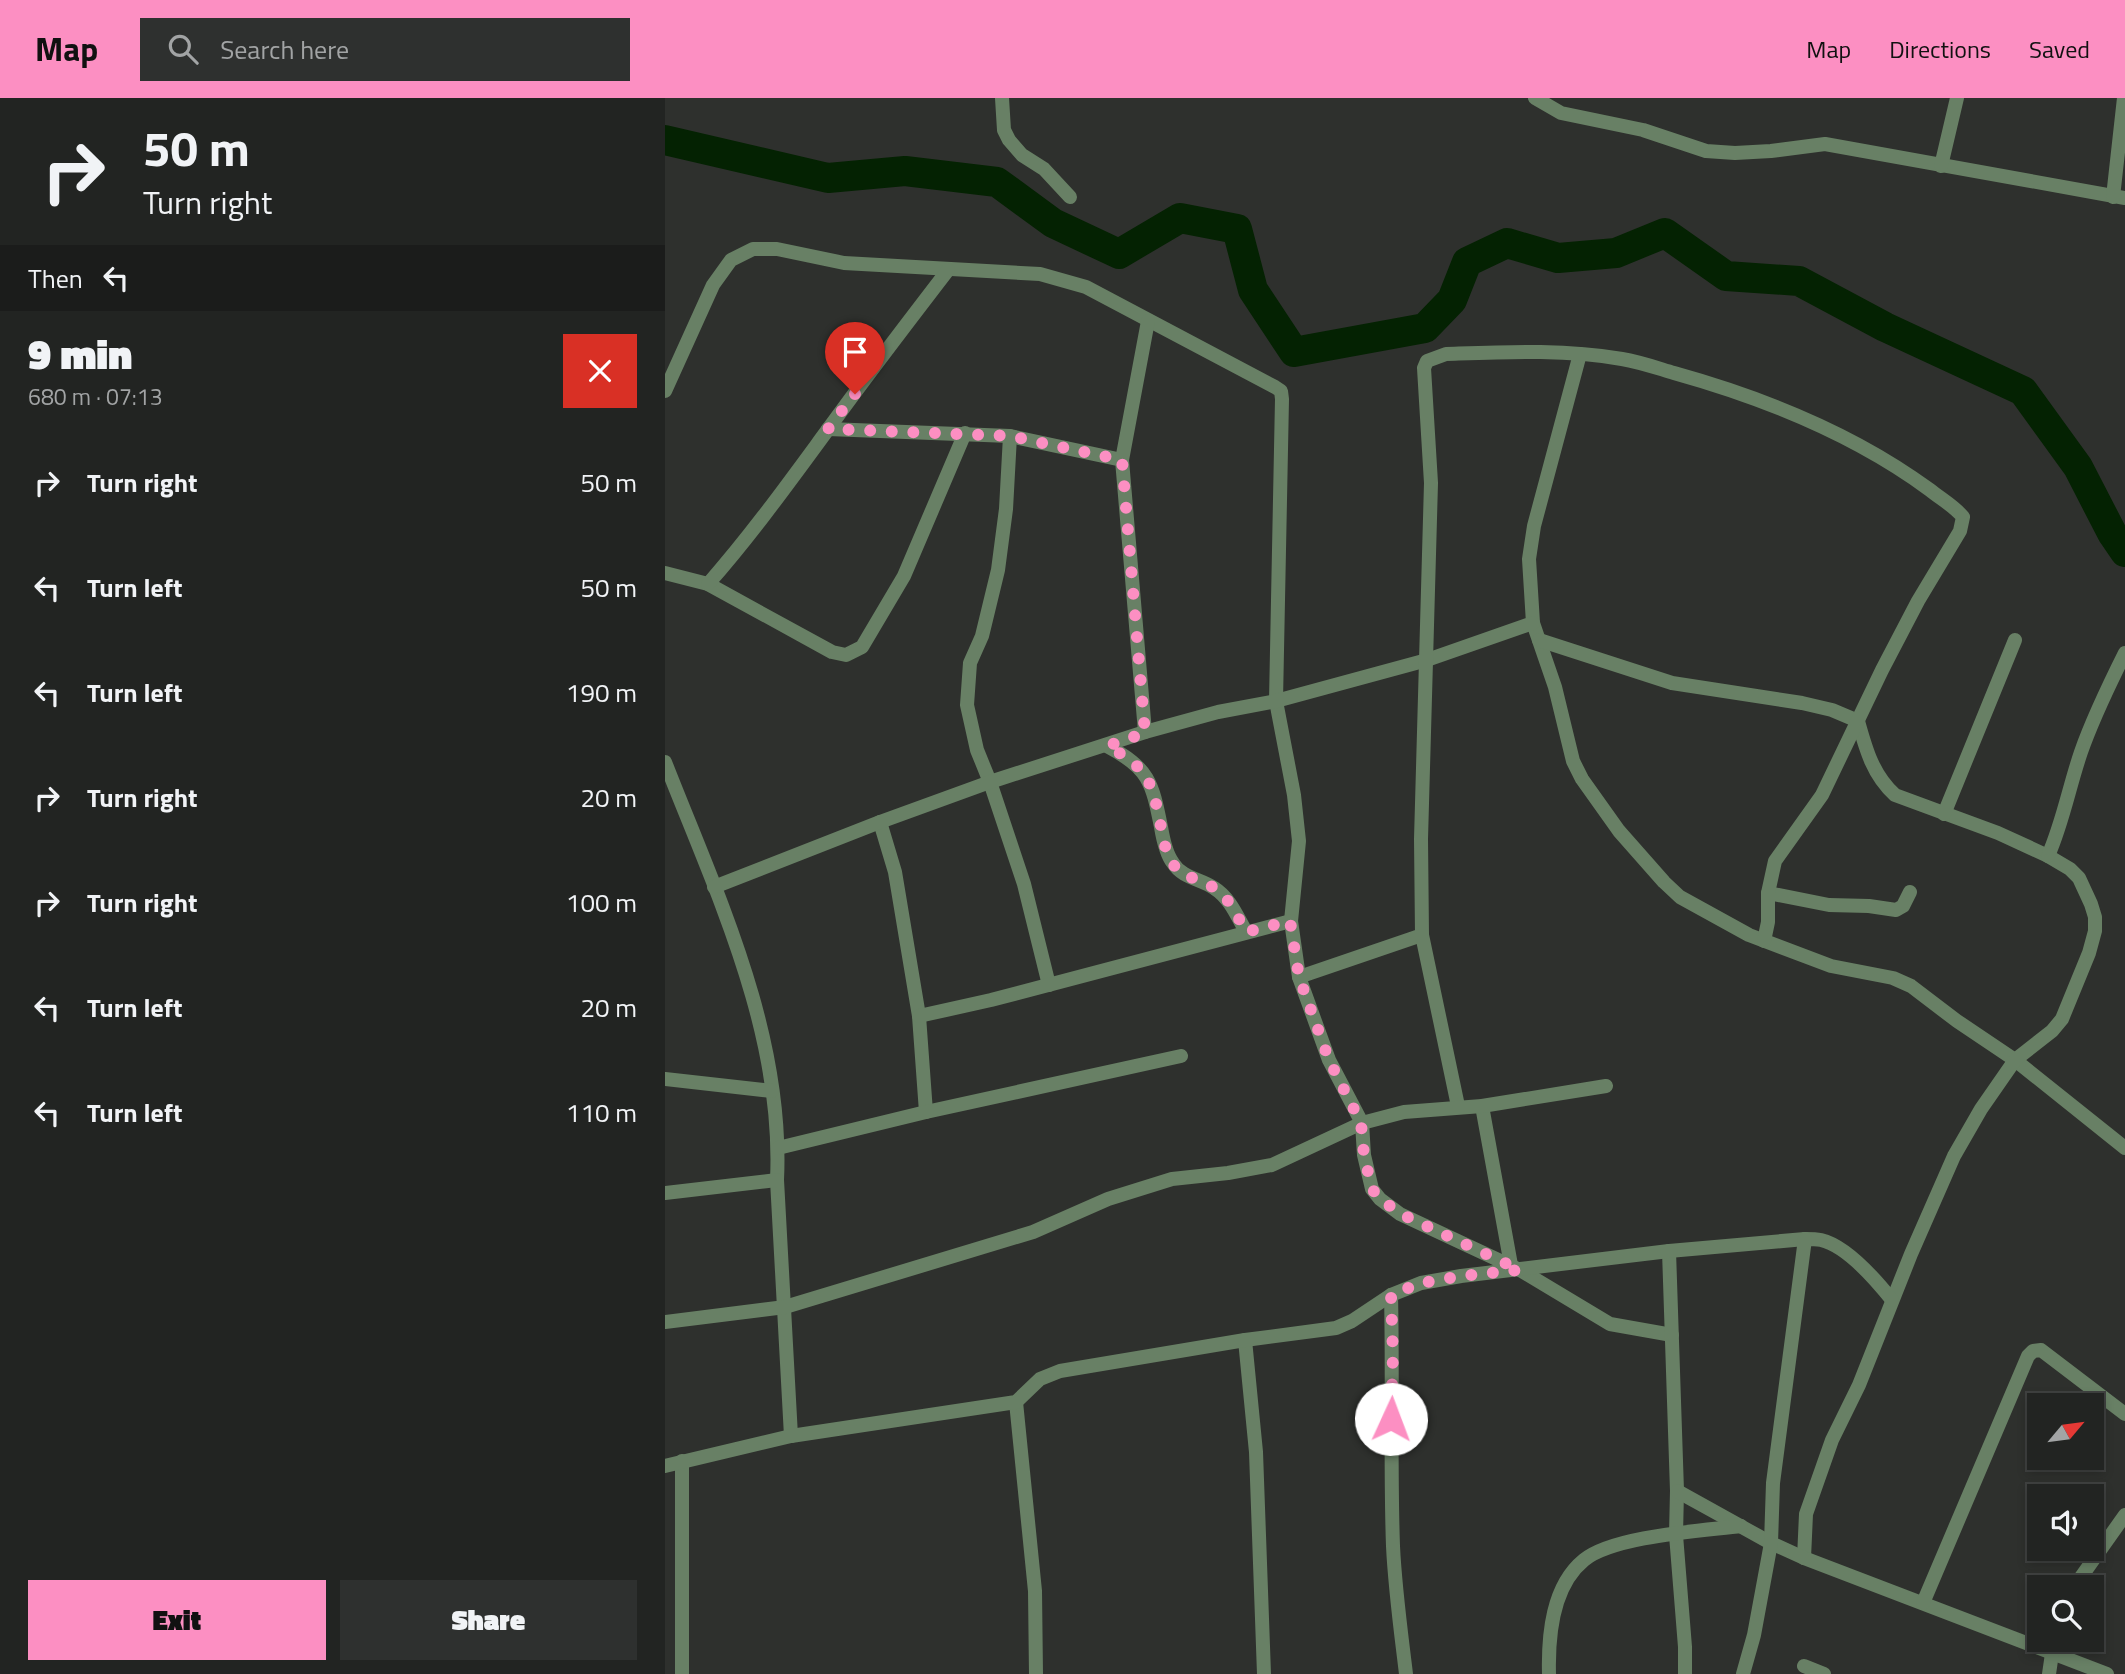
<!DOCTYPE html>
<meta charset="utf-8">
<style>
:root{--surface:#222422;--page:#2e302f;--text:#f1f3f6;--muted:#a2a4a5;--line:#3f4140;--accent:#fc8fc2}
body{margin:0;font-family:"Titillium Web",sans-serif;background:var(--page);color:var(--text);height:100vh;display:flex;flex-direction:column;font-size:26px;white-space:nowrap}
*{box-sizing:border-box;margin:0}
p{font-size:23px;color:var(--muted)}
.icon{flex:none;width:38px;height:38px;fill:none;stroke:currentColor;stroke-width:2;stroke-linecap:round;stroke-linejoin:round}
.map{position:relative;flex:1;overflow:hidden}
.details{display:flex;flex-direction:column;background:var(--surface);width:665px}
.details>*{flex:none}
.hud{background:#222422;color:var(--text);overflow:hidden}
.needle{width:46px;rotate:61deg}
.buttons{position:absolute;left:1362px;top:1295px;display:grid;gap:14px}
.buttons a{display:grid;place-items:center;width:77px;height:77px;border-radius:0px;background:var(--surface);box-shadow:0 4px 10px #0003,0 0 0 2px var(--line);font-size:35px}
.pin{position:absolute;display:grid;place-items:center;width:60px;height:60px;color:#fff;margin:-72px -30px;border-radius:50% 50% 50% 0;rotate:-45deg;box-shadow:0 0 7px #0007}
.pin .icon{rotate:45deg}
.me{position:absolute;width:77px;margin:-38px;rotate:2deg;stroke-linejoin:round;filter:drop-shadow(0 0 5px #0008)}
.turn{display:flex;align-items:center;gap:24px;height:147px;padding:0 28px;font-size:32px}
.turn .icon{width:91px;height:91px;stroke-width:2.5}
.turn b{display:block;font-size:49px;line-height:60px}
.then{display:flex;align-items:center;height:66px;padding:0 28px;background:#0003;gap:14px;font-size:26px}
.round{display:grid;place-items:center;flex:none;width:74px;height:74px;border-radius:0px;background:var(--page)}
.summary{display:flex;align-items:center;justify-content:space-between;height:119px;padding:0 28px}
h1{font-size:42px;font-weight:800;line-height:52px}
.button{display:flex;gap:14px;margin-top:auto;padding:14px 28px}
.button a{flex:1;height:80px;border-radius:0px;background:var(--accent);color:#111;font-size:28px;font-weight:800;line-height:80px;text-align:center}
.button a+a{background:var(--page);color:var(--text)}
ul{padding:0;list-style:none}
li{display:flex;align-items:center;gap:21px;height:105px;padding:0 28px}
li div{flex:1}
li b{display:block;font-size:26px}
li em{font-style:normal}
header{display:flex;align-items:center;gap:42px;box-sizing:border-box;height:98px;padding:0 35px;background:var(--accent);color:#111}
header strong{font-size:33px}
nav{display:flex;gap:38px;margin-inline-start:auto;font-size:24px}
.search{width:490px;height:63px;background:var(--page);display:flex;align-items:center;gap:18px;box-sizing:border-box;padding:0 24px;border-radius:0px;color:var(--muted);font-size:26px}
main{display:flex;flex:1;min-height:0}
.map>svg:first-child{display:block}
</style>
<header>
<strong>Map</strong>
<div class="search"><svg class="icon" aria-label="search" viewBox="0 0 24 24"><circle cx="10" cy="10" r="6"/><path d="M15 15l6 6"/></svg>Search here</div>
<nav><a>Map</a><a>Directions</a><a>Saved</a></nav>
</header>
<main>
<section class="details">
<div class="hud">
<div class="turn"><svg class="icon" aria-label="right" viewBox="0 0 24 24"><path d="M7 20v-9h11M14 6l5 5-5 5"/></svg><div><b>50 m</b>Turn right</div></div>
<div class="then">Then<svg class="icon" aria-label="left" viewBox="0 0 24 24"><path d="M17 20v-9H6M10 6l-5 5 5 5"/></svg></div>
</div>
<div class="summary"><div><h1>9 min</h1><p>680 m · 07:13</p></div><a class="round" style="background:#d93025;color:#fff"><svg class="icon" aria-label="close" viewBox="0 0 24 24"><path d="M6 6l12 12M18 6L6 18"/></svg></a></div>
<ul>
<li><svg class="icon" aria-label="right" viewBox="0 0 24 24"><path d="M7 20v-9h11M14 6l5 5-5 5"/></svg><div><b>Turn right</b></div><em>50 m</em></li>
<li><svg class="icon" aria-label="left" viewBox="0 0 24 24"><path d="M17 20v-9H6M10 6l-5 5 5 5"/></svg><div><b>Turn left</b></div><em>50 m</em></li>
<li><svg class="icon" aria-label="left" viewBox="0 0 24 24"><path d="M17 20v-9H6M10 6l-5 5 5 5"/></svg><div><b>Turn left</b></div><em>190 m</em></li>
<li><svg class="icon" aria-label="right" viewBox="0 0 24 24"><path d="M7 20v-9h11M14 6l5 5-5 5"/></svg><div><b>Turn right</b></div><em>20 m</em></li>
<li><svg class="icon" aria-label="right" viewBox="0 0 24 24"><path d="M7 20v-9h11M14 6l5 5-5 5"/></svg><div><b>Turn right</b></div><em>100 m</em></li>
<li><svg class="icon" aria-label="left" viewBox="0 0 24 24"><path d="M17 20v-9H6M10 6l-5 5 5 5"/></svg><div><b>Turn left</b></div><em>20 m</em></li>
<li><svg class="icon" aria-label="left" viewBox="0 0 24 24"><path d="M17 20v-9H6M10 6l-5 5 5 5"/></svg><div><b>Turn left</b></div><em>110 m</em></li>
</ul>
<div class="button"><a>Exit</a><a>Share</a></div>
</section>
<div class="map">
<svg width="1460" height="1576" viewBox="0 0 1460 1576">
<rect width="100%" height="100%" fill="#2e302d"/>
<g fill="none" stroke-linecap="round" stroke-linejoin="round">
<!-- river -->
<path stroke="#042202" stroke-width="30" d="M0 42 163 80 240 73 332 84 388 125 454 156 515 120 572 131 588 192 629 254 760 230 787 202 802 164 842 145 893 160 951 155 1000 135 1061 178 1134 183 1220 229 1358 293 1413 369 1447 435 1460 454"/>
<!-- street -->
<g stroke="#688065" stroke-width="14">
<path d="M337 0 339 32 344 42 357 57 379 71 405 99"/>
<path d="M870 0 896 15 978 32 1041 53 1070 55 1106 53 1160 46 1460 100"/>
<path d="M1276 68 1292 0"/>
<path d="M1448 99 1459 0"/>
<path d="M915 256 869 428 864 461 868 525 890 589 908 663 917 681 954 733 999 784 1015 799 1084 837 1166 868 1228 880 1246 888 1292 923 1350 962 1460 1050"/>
<path d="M0 293 48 187 66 162 88 151H112L179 165 375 176 421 189 610 289 616 293 617 301 611 603 629 697 634 743 626 823 634 879 664 962 697 1025 699 1057 707 1091 715 1101 735 1116 855 1172 945 1226 1007 1237"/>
<path d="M163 331 345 338 457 362"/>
<path d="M345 338 341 411 333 472 317 538 305 565 302 607 312 652 325 684 359 786 384 887"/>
<path d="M0 475 43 486 167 554 181 557 197 549 239 478 300 335"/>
<path d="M43 486C87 436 125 383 164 330 203 276 243 224 283 172"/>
<path d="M874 542 1007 585 1137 605 1167 612 1193 623C1201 652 1208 677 1230 697L1333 735 1383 758 1405 771 1414 780 1426 806 1430 819V833L1424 855 1397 921 1387 933 1350 962 1316 1011 1289 1058 1246 1156 1194 1287 1167 1342 1141 1416 1139 1460"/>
<path d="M480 634 457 362 483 223"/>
<path d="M442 648C484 670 487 684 496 729 498 741 501 756 508 765 517 780 536 781 549 790 565 800 572 818 581 834"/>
<path d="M0 664C52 797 119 935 112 1082L126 1338"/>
<path d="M1279 716 1350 542"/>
<path d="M215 724 230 774 254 918 261 1014"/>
<path d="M1383 758C1398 724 1404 689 1416 654 1428 620 1444 587 1460 555"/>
<path d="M49 789 215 724 325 684 480 634 553 614 611 603 762 562 868 525"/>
<path d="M1103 795 1164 807 1204 808 1231 812 1238 808 1245 794"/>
<path d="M634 879 757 837"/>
<path d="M254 918 326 902 626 823"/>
<path d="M0 981 107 993"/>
<path d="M793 1008 757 837 756 741 766 385 759 270 762 263 781 256C840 254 899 251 957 261 975 264 992 270 1009 275 1099 300 1189 336 1265 392 1276 401 1289 408 1298 419L1295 433 1253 503 1217 572 1157 697 1110 763 1103 795V824L1099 843"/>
<path d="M817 1008 846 1167"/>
<path d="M113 1050 261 1014 516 958"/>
<path d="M0 1095 112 1082"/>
<path d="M1004 1153 1012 1393 1011 1437 1020 1549V1576"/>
<path d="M726 1197C728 1281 725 1365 728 1448 730 1491 736 1534 741 1576"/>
<path d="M0 1224 120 1209 368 1134 443 1101 507 1081 563 1075 607 1067 697 1025 739 1014 817 1008 941 988"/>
<path d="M580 1242 591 1354 599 1576"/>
<path d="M351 1304 370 1493 371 1576"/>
<path d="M17 1363V1576"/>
<path d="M0 1368 126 1338 351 1304 375 1281 395 1273 580 1242 671 1230 687 1223 726 1197 756 1185 796 1178 1004 1153 1140 1141C1145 1141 1151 1141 1156 1142 1182 1148 1211 1182 1227 1202"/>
<path d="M1012 1393 1106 1445 1139 1460 1442 1576"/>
<path d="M1409 1489 1460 1417"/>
<path d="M1258 1505 1363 1258 1368 1253 1376 1252 1460 1316"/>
<path d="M1139 1568 1159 1576"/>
<path d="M884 1576C883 1537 887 1488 919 1462 949 1438 1036 1433 1076 1428"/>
<path d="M1078 1576 1089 1537 1106 1445 1108 1385 1140 1141"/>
<path d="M1384 1576 1389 1542"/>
</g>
</g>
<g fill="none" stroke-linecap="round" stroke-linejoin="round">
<!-- route -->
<path stroke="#fc8fc2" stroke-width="12" stroke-dasharray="0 21.6" d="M190 296 163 331 345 338 457 362 480 635 442 648C484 670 487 684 496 729 498 741 501 756 508 766 517 780 536 781 549 790 565 800 572 818 581 834L625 823 634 879 664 962 696 1025 699 1057 707 1091 715 1101 736 1116 855 1172 796 1178 756 1185 726 1197 728 1257 726 1321"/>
</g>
</svg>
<div class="buttons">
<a><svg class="needle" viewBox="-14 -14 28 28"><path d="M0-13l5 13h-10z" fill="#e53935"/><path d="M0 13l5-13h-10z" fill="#a2a4a5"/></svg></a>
<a><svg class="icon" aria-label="sound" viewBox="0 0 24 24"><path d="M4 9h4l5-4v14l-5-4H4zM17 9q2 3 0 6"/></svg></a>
<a><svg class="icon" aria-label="search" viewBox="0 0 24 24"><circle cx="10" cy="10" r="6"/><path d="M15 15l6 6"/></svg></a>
</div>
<div class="pin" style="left:190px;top:296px;background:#d93025"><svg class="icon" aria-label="arrive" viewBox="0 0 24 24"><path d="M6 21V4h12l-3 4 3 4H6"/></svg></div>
<svg class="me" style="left:726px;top:1321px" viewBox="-20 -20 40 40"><circle r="19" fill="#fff"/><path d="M0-13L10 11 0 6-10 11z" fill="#fc8fc2"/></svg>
</div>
</main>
